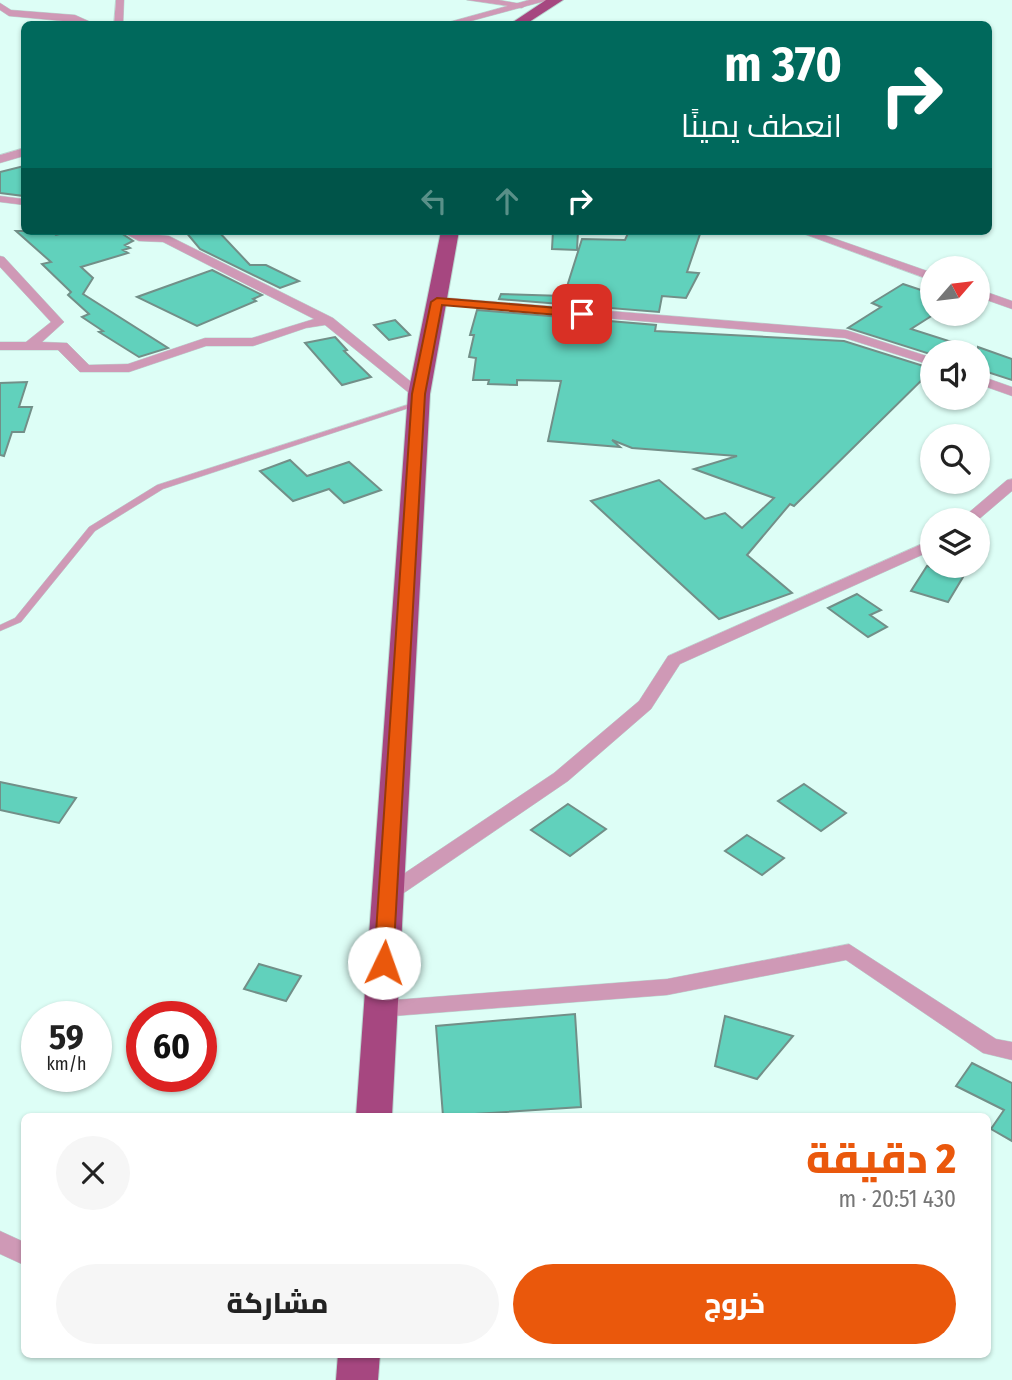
<!DOCTYPE html>
<html lang="ar">
<meta charset="utf-8">
<style>
:root{--surface:#fff;--page:#f6f6f6;--text:#222;--muted:#767676;--accent:#ea580c}
body{margin:0;font-family:"Fira Sans Condensed",Cairo,sans-serif;background:var(--page);color:var(--text);direction:rtl;height:100vh;display:flex;flex-direction:column;font-size:26px;white-space:nowrap}
*{box-sizing:border-box;margin:0}
p{font-size:23px;color:var(--muted)}
.icon{flex:none;width:38px;height:38px;fill:none;stroke:currentColor;stroke-width:2;stroke-linecap:round;stroke-linejoin:round}
.map{position:relative;flex:1;overflow:hidden;direction:ltr}
.details{position:absolute;left:21px;top:1113px;width:970px;height:245px;display:flex;flex-direction:column;background:var(--surface);border-radius:10px;box-shadow:0 2px 5px #0004;direction:rtl}
.details>*{flex:none}
.top-card{position:absolute;left:21px;top:21px;width:971px;height:214px;border-radius:10px;box-shadow:0 2px 5px #0004;direction:rtl;background:#00695c;color:#fff;overflow:hidden}
.needle{width:46px;rotate:62deg}
.tools{position:absolute;left:920px;top:256px;display:grid;gap:14px}
.tools a{display:grid;place-items:center;width:70px;height:70px;border-radius:50%;background:var(--surface);box-shadow:0 2px 5px #0004;font-size:35px}
.speed{position:absolute;left:21px;top:1001px;display:flex;gap:14px;font-size:35px;font-weight:700;text-align:center}
.speed>*{display:grid;place-content:center;width:91px;height:91px;border-radius:50%;background:var(--surface);box-shadow:0 2px 5px #0004;line-height:1}
.speed small{font-size:18px;font-weight:400}
.speed .limit{border:10px solid #d22;background:#fff;color:#111}
.pin{position:absolute;display:grid;place-items:center;width:60px;height:60px;color:#fff;margin:-30px;border-radius:14px;box-shadow:0 4px 10px #0006}
.me{position:absolute;width:77px;margin:-38px;rotate:3deg;stroke-linejoin:round;filter:drop-shadow(0 0 5px #0008)}
.turn{display:flex;align-items:center;gap:24px;height:147px;padding:0 35px;font-size:32px}
.turn .icon{width:91px;height:91px;stroke-width:2.5}
.turn b{display:block;font-size:49px;line-height:60px}
.lanes{display:flex;align-items:center;height:66px;padding:0 35px;background:#0003;justify-content:center;gap:35px;direction:ltr}
.lanes .off{opacity:.35}
.round{display:grid;place-items:center;flex:none;width:74px;height:74px;border-radius:37px;background:var(--page)}
.headline{display:flex;align-items:center;justify-content:space-between;height:119px;padding:0 35px}
h1{font-size:42px;font-weight:800;line-height:52px;color:var(--accent)}
.button{display:flex;gap:14px;margin-top:auto;padding:14px 35px}
.button a{flex:1;height:80px;border-radius:42px;background:var(--accent);color:#fff;font-size:28px;font-weight:800;line-height:80px;text-align:center}
.button a+a{background:var(--page);color:var(--text)}
.map>svg:first-child{display:block}
</style>
<div class="map">
<svg width="1012" height="1380" viewBox="0 0 1012 1380">
<rect width="100%" height="100%" fill="#ddfef6"/>
<!-- building -->
<g fill="#61d1bc" stroke="#728f88" stroke-width="2">
<path d="M24 166V196L0 193V172Z"/>
<path d="M16 231H51L56 235 72 231H118L133 241 125 245 130 248 123 250 128 253 81 267 93 278 83 294 168 348 139 357 99 332 103 331 82 317 89 314 68 295 71 292 42 264 51 262Z"/>
<path d="M185 231H218L250 265H266L299 281 280 288 200 249Z"/>
<path d="M553 231H578L577 250 552 249Z"/>
<path d="M629 231H701L687 272 699 273 686 298 662 296 659 312 499 299 501 294 564 296 582 239 625 240Z"/>
<path d="M212 270 262 295 253 299 256 301 197 326 137 297Z"/>
<path d="M903 284 933 294V315L911 329 958 344 950 352H933V355L848 328 881 307 872 303Z"/>
<path d="M477 310 656 325 655 331 844 341 933 369 794 506 790 504 747 555 792 593 719 619 591 501 659 480 705 519 725 513 742 528 774 498 694 469 737 456 632 448 612 440 620 447 548 441 561 381 517 380V385L488 384 489 380H473L476 358 469 357 474 335H470Z"/>
<path d="M395 320 410 335 389 340 374 325Z"/>
<path d="M335 337 347 350 344 351 371 377 342 385 305 343Z"/>
<path d="M978 347 1012 359V380L978 369Z"/>
<path d="M27 382 19 407H32L24 432H12L4 456 0 455V383Z"/>
<path d="M290 460 307 476 349 462 381 490 344 503 329 489 293 501 260 471Z"/>
<path d="M927 566 963 577 948 602 911 591Z"/>
<path d="M857 594 881 610 870 615 887 627 868 637 828 608Z"/>
<path d="M0 782 76 798 59 823 0 810Z"/>
<path d="M804 784 846 813 821 831 778 801Z"/>
<path d="M568 804 606 829 570 856 531 830Z"/>
<path d="M747 835 784 858 762 875 725 851Z"/>
<path d="M259 964 301 976 286 1001 244 989Z"/>
<path d="M575 1014 581 1107 443 1116 436 1026Z"/>
<path d="M725 1016 793 1036 757 1079 715 1066Z"/>
<path d="M972 1063 1012 1083V1141L991 1129 1004 1110 956 1086Z"/>
</g>
<g fill="none" stroke-linecap="round" stroke-linejoin="round">
<defs>
<path id="service" d="M416 402 418 403V405L163 489 95 531 21 622 0 631V625L15 618 89 527 157 485Z"/>
<g id="minor">
<path d="M116 0H124L123 24H114Z"/>
<path d="M467 0H499L527 5 522 8Z"/>
<path d="M0 3 11 10 75 15 95 24 9 16 0 10Z"/>
<path d="M0 196 24 199V205L0 202Z"/>
<path d="M120 231 169 236 333 318 426 394 424 397H414L325 325 306 328 253 346H206L129 372H80L58 350H0V342H26L51 322 0 267V256L4 257 64 322 42 342 67 343 89 365 128 364 205 338H252L314 319 163 242 139 241Z"/>
<path d="M796 231H813L933 273V281Z"/>
<path d="M978 289 1012 301V309L978 297Z"/>
<path d="M437 297 846 330 933 358V366L845 338 433 304 431 301Z"/>
<path d="M978 375 1012 387V396L978 384Z"/>
<path d="M1012 479V491L978 520H960L1007 480Z"/>
<path d="M933 539V550L680 664 651 709 568 781 395 899 388 901 381 899 378 894 381 889 554 773 639 701 668 656Z"/>
<path d="M849 944 996 1039 1012 1042V1060L983 1053 846 960 667 995 381 1017 373 1015 370 1009 373 1003 381 1001 667 979Z"/>
<path d="M0 1231 24 1242V1265L0 1254Z"/>
</g>
<g id="tertiary">
<path d="M529 0H549L460 24H442Z"/>
<path d="M24 148V156L0 163V155Z"/>
</g>
<g id="primary">
<path d="M546 0H563L526 24H510Z"/>
<path d="M441 231H459L430 394 392 1116H356L408 394Z"/>
<path d="M338 1354H380L378 1380H336Z"/>
</g>
</defs>
<!-- service casing -->
<use href="#service" stroke="#bad8d1" stroke-width="1"/>
<!-- minor casing -->
<use href="#minor" stroke="#bad8d1" stroke-width="1"/>
<!-- tertiary casing -->
<use href="#tertiary" stroke="#bad8d1" stroke-width="1"/>
<!-- primary casing -->
<use href="#primary" stroke="#bad8d1" stroke-width="2"/>
<!-- service -->
<use href="#service" fill="#cf99b6" fill-rule="evenodd"/>
<!-- minor -->
<use href="#minor" fill="#cf99b6" fill-rule="evenodd"/>
<!-- tertiary -->
<use href="#tertiary" fill="#cf99b6" fill-rule="evenodd"/>
<!-- primary -->
<use href="#primary" fill="#a64780" fill-rule="evenodd"/>
</g>
<!-- route -->
<path fill="#ea580c" stroke="#983908" stroke-width="2" d="M437 298 582 310 588 314 582 317 442 305 425 394 393 963 390 968H377L374 963 412 394 431 302Z"/>
</svg>
<div class="tools">
<a><svg class="needle" viewBox="-14 -14 28 28"><path d="M0-13l5 13h-10z" fill="#e53935"/><path d="M0 13l5-13h-10z" fill="#767676"/></svg></a>
<a><svg class="icon" aria-label="sound" viewBox="0 0 24 24"><path d="M4 9h4l5-4v14l-5-4H4zM17 9q2 3 0 6"/></svg></a>
<a><svg class="icon" aria-label="search" viewBox="0 0 24 24"><circle cx="10" cy="10" r="6"/><path d="M15 15l6 6"/></svg></a>
<a><svg class="icon" aria-label="layers" viewBox="0 0 24 24"><path d="M12 4l9 5-9 5-9-5zM3 14l9 5 9-5"/></svg></a>
</div>
<div class="speed"><div>59<small>km/h</small></div><div class="limit">60</div></div>
<div class="pin" style="left:582px;top:314px;background:#d93025"><svg class="icon" aria-label="arrive" viewBox="0 0 24 24"><path d="M6 21V4h12l-3 4 3 4H6"/></svg></div>
<svg class="me" style="left:384px;top:963px" viewBox="-20 -20 40 40"><circle r="19" fill="#fff"/><path d="M0-13L10 11 0 6-10 11z" fill="#ea580c"/></svg>
<div class="top-card">
<div class="turn"><svg class="icon" aria-label="right" viewBox="0 0 24 24"><path d="M7 20v-9h11M14 6l5 5-5 5"/></svg><div><b>370 m</b>انعطف يمينًا</div></div>
<div class="lanes"><svg class="icon off" aria-label="left" viewBox="0 0 24 24"><path d="M17 20v-9H6M10 6l-5 5 5 5"/></svg><svg class="icon off" aria-label="ahead" viewBox="0 0 24 24"><path d="M12 20V5M6 11l6-6 6 6"/></svg><svg class="icon" aria-label="right" viewBox="0 0 24 24"><path d="M7 20v-9h11M14 6l5 5-5 5"/></svg></div>
</div>
<section class="details">
<div class="headline"><div><h1>2 دقيقة</h1><p>430 m · 20:51</p></div><a class="round"><svg class="icon" aria-label="close" viewBox="0 0 24 24"><path d="M6 6l12 12M18 6L6 18"/></svg></a></div>
<div class="button"><a>خروج</a><a>مشاركة</a></div>
</section>
</div>
